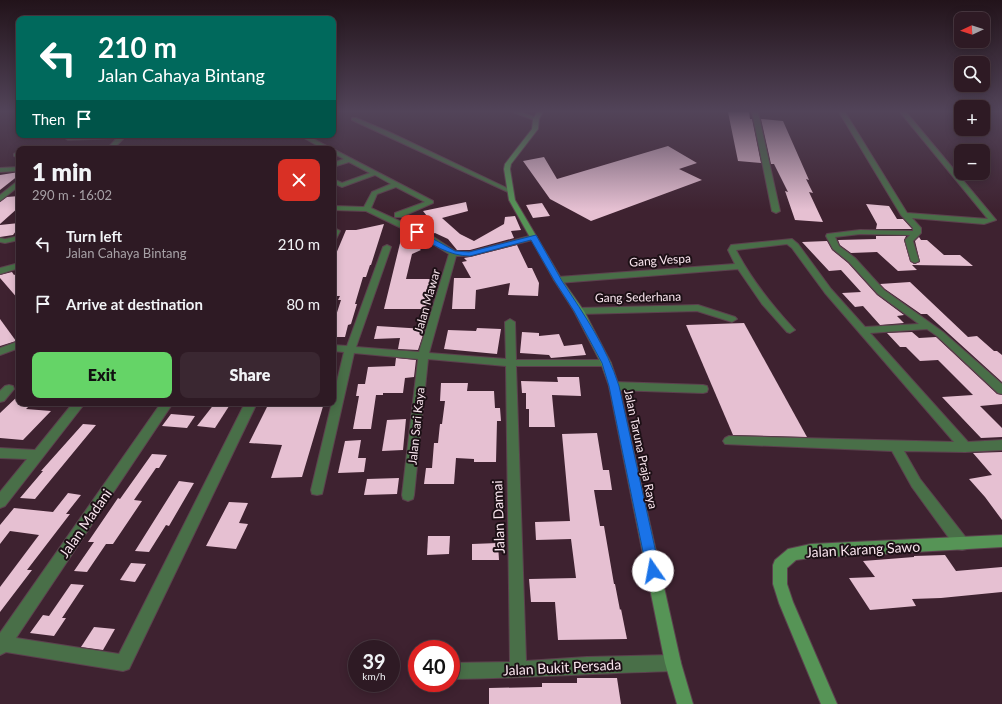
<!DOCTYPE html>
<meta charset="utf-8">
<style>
:root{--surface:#2e1a24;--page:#3a2731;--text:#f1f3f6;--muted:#a7a1a6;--line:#493841;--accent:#65d467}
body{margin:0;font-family:Lato,sans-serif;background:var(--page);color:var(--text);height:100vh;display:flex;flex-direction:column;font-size:15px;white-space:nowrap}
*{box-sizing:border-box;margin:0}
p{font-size:13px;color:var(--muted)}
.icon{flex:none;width:22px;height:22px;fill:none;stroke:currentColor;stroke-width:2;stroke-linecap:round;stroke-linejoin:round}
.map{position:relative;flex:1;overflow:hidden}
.details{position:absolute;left:16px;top:146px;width:320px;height:260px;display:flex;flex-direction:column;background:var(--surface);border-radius:8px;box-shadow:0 2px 10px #0003,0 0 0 1px var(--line)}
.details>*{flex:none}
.banner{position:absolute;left:16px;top:16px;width:320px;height:122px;border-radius:8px;box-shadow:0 2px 10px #0003,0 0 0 1px var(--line);background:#00695c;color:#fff;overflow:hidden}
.needle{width:26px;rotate:266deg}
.tools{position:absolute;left:954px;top:12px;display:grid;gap:8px}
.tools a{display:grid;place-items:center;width:36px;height:36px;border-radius:8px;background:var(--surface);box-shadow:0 2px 10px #0003,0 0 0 1px var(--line);font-size:20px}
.speed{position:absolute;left:348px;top:640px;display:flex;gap:8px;font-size:20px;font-weight:700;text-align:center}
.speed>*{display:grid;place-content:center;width:52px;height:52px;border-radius:50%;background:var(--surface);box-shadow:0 2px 10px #0003,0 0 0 1px var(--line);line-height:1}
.speed small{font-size:10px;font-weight:400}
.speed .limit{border:6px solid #d22;background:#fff;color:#111}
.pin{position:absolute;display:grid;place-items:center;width:34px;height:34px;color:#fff;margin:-17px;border-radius:8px;box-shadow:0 2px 6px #0006}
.me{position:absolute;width:44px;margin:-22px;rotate:348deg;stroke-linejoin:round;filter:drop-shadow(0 0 3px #0008)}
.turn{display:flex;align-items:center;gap:14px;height:84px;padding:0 16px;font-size:18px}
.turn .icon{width:52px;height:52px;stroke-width:2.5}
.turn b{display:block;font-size:28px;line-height:34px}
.then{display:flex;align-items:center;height:38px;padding:0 16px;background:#0003;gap:8px;font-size:15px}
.round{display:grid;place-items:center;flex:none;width:42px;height:42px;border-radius:8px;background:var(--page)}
.overview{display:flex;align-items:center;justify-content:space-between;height:68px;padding:0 16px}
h1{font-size:24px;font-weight:800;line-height:30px}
.action{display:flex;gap:8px;margin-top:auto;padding:8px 16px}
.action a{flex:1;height:46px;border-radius:8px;background:var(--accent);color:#111;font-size:16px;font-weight:800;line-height:46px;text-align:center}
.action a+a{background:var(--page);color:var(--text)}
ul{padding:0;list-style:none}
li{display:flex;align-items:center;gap:12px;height:60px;padding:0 16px}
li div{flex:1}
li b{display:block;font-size:15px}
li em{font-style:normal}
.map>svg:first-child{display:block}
</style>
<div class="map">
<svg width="1002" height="704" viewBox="0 0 1002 704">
<rect width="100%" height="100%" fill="#3e2230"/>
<!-- building -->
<g fill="#e6c0d2">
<path d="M728 112H749L750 119H752L761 163 738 161Z"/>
<path d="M761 119 783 121 809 180 806 179 813 193 809 192 823 222 795 220 785 191 788 192 774 164H771Z"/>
<path d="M668 146 697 163 679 169 702 180 591 221 550 199 523 161 544 157 557 179Z"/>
<path d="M19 172V175L0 190V175Z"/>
<path d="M19 196V207L0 224V202L7 197Z"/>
<path d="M466 202 468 211 442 218 460 234 474 241 504 224 505 217 515 216 521 230 511 231 514 238 470 250H457L448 239 435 233 432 234 405 222 427 216 423 211Z"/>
<path d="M542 203 550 216 533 218 526 205Z"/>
<path d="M866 204 889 206 897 219H903L912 229H876L877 224Z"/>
<path d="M19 223V227L13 235 0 237V225Z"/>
<path d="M384 224 371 265H370L366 277H363L355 304H357L351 324 348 325 345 337H333V325L341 300H338L340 296H333V261L346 230H356Z"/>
<path d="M403 231 419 238 411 241 421 250 412 254 406 279H430L426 309H384Z"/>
<path d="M876 236H906L904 240 910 261 914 264 920 262 915 241 919 237 921 240H927L944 255H960L973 266 912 265 917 270 898 271 877 252 851 253 840 245 838 240 876 239Z"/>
<path d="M827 241 832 250 848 263 877 295 904 315 897 316 904 323 880 325 863 306 855 307 842 293 861 292 841 270 829 271 802 242Z"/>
<path d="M517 245 528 268H532L539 283 538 296 508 295 510 283 476 290 475 309H452L454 278H471L462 262 467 261 464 258 470 257Z"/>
<path d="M12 272 14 275 19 273V300L0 278V275Z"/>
<path d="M910 282 968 337 977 336 994 351H997L1002 355V382L927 314H921L885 289 880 284Z"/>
<path d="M0 319 16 341 0 346Z"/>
<path d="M744 323 807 437 733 435 686 325Z"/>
<path d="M377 326 425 329 418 350 398 349 400 338 374 339Z"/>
<path d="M477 328 501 329 497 354 444 349 448 330 476 331Z"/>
<path d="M522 332 539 333V336L559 334 564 346 582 344 586 355 551 358 549 355 520 353Z"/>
<path d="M912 332 919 338 936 337 997 394 1002 395V404L980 406 1002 428V437L981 438 942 397 973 395 938 360 920 361 906 347H900L887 333Z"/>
<path d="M396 358 416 360 414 377 405 378 403 393H383V395H376L371 429H353L359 396H356L358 384H365L368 367 395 366Z"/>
<path d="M557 377H579L581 396 552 395 555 427H529V409H526V393H522L521 381 558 382Z"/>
<path d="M441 383H468L467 391H494L495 408H500L501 421H497L496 462H474V459L456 458 454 484H424L426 468H432L434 443H438L440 424H442L445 401H440Z"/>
<path d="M19 395V403H32L26 409 51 411 23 440 0 438V413Z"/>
<path d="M215 403H231L215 428 197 426Z"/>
<path d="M269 403H324L302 477 271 478 282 445 249 443Z"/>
<path d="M171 414 195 416 187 428 162 426Z"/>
<path d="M406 419 403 450 382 451 387 420Z"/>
<path d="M83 424 96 425 35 499 20 498 43 471H41Z"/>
<path d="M597 433 603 470H609L612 490H594L600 526H604L614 584H615L620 610 621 609 627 639 558 640 555 602H531L529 579 576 578 571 539 536 540 535 522 570 521 562 434Z"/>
<path d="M361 440 358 458H366L364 472 338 473 345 441Z"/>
<path d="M1002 452V520L985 497 969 479 992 475 973 453Z"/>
<path d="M152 454 167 455 159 468H156L134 500 142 501 113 544H106L87 572 74 571 94 542H88L118 498 120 499Z"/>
<path d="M399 478 397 494 364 495 367 479Z"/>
<path d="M179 481 194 483 169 526 166 525 149 552 135 551Z"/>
<path d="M68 493 81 495 66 514H70L27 570H32L0 612V587L39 535 10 531 0 544V525L14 508 53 512Z"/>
<path d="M229 502 248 503 239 523 248 524 236 549 206 546Z"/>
<path d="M428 536H450L449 554 427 555Z"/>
<path d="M498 543 499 560H472V544Z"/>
<path d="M945 555 956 571 1002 567V592L941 598 912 599 916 606 870 610 849 578 875 577 863 561 914 557V556Z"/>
<path d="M131 563 146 564 135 582 120 580Z"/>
<path d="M71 584 84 585 62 618H66L54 636 30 633 43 615 49 616Z"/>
<path d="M94 627 115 629 103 650 81 647Z"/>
<path d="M577 678H617L621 704H489V688L542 687V683H577Z"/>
</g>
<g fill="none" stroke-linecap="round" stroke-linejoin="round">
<defs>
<g id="street">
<path d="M513 112H521L539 119 534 120Z"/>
<path d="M752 112H758L780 211 776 213 772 211Z"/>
<path d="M839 112H845L907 213 988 219 900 112H906L996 220 984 224 912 218 921 228V233L913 241 919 261 915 263 911 261 905 240 910 235 860 234 835 237 839 246 855 258 884 290 943 332 1002 384V394L998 393 937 336 927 329 870 333 968 442 1002 440V450L965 452 904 451 920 479 967 539 969 544 967 549 962 550 957 549 912 487 892 451 725 444 723 441 725 438 729 436 954 442 825 293 792 248 787 244 736 250C751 279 771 304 793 328L795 330 790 333 787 332 762 304 738 269 558 283 554 280 558 277 735 264 728 250 731 245 792 239 798 244 831 289 865 327 919 324 878 294 849 262 833 249 826 236 827 234 860 230 913 231V228L901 215Z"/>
<path d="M352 118H356L389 132 513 191 508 192 352 120Z"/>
<path d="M121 135 123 139 113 149H107L117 138 68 140 65 138 68 136Z"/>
<path d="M299 135H306L332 149H304L318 146Z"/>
<path d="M333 149 433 201V203L401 217H395V213L425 202 396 187 377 194 371 208 432 236 455 251 470 252 533 235 537 237 536 239 470 256H456L429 353 506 359 505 322 510 319 515 322 516 360H606L611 363 606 366H516L526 661 587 657 673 655 679 657 681 663 679 669 673 671C599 673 525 678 451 679V663L510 662 506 366 428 359 414 495 413 499 408 501 403 499 402 495 418 359 354 353 323 490 322 494 317 495 312 494 311 490 344 352 333 351V345L347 346 383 247 387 245 391 247 356 347 419 352 449 254 426 240 366 211 333 210V206L364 207 372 192 391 184 375 175 342 187 333 183V179L342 183 370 173 349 162 333 167V163L344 159 333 153Z"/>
<path d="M16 153H19V157L14 156V154Z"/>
<path d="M19 167V171L0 172V168Z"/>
<path d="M19 180V186L0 201V195Z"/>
<path d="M336 229 340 231 336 239H333V230Z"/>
<path d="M19 236V240L5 243 0 242V238L5 239Z"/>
<path d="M19 263V268L0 274V268Z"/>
<path d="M698 305 735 317 737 319 732 322 697 311 579 314 574 311 579 308Z"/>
<path d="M19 341V348L0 355V348Z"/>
<path d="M614 382 703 385 707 386 708 389 707 392 703 393 614 390 610 389 609 386 610 383Z"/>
<path d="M9 385 13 386 14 389 4 401 0 402V391L5 386Z"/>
<path d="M73 403H85L5 506 0 508V492L27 459 0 458V448L35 450Z"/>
<path d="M161 403H173L16 638 119 654 245 403H257L129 669 123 671 6 652 0 655V633Z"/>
</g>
<g id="secondary">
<path d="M537 112H543L539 119 538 129 511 164 510 169 515 200 562 280 584 311 611 363 619 386 681 663 693 704H677L665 663 609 386 601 363 574 311 554 280 509 200 504 169 505 164 532 129 533 119Z"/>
<path d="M1002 535V547L811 558 796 560 787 568V584L793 602 837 704H821L779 603 773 584V565L775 560 788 549 811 544Z"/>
</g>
</defs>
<!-- street casing -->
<use href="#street" stroke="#5c414e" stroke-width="2"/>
<!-- secondary casing -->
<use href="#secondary" stroke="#5c414e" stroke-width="2"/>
<!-- street -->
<use href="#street" fill="#496f48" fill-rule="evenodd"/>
<!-- secondary -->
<use href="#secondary" fill="#569456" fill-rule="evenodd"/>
</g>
<!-- sky -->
<linearGradient id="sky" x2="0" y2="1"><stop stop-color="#22131a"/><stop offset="0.53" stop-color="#524459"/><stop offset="1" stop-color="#524459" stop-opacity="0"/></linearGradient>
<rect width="1002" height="210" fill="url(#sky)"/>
<!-- route -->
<path fill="#1a73e8" stroke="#114b97" d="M417 230 455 251 469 252 536 235C545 250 553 266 562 281 585 316 606 346 619 386L660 571 658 575 653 577 649 575 647 571 609 386 602 363 574 311 554 280 531 240 470 256C449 256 432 244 414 234V231Z"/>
<g text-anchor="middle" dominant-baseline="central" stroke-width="4" stroke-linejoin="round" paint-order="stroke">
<!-- street labels -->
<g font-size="12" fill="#f9e5ee" stroke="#1d1016">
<text transform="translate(660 260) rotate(-4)">Gang Vespa</text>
<text transform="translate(638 297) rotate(-1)">Gang Sederhana</text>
<text transform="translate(427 301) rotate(-74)">Jalan Mawar</text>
<text transform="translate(416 426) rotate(-84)">Jalan Sari Kaya</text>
<text transform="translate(641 449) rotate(78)">Jalan Taruna Praja Raya</text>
</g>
<!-- near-street labels -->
<g font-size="14" fill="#f9e5ee" stroke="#1d1016">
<text transform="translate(498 517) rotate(-92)">Jalan Damai</text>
<text transform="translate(85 523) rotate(-55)">Jalan Madani</text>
<text transform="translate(863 549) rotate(-3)">Jalan Karang Sawo</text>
<text transform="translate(562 667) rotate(-3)">Jalan Bukit Persada</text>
</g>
</g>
</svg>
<div class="tools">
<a><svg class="needle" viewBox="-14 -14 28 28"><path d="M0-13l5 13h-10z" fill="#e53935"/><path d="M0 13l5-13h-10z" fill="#a7a1a6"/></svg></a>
<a><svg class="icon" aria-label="search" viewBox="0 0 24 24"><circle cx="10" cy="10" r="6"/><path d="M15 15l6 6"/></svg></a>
<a>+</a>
<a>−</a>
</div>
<div class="speed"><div>39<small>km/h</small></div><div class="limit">40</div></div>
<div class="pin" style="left:417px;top:232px;background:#d93025"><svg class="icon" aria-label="arrive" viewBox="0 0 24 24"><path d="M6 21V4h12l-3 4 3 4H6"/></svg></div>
<svg class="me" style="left:653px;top:571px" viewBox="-20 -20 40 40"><circle r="19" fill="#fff"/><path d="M0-13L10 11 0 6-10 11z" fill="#1a73e8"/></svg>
<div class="banner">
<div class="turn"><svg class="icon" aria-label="left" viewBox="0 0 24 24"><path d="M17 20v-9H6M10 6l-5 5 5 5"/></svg><div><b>210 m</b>Jalan Cahaya Bintang</div></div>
<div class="then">Then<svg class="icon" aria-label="arrive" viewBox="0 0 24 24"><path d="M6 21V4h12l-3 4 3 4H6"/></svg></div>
</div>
<section class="details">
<div class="overview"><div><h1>1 min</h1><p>290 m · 16:02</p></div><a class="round" style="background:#d93025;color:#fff"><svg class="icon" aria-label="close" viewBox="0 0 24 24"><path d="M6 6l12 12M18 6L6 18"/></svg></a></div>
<ul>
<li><svg class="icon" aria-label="left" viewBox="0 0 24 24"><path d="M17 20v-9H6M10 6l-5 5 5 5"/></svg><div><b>Turn left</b><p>Jalan Cahaya Bintang</p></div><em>210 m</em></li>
<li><svg class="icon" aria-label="arrive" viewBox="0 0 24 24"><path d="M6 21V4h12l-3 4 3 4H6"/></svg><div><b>Arrive at destination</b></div><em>80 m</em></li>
</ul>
<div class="action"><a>Exit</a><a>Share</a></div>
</section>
</div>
